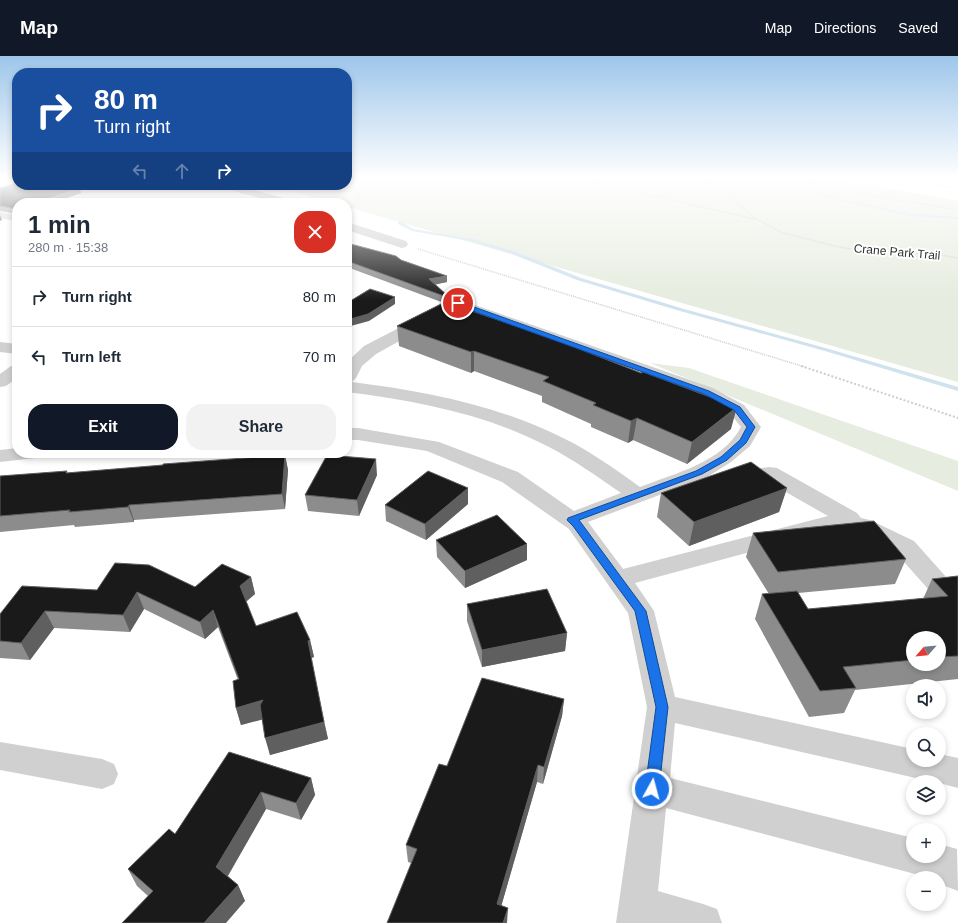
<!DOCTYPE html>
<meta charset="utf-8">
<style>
:root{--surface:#fff;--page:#f2f2f3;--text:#1f2937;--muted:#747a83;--line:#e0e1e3;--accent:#111827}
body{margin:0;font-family:Arial,sans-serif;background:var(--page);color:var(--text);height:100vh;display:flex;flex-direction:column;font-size:15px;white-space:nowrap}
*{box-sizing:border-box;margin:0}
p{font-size:13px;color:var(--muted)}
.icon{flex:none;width:22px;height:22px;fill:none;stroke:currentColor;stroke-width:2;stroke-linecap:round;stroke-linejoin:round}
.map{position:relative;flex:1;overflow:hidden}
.sheet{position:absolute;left:12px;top:142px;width:340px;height:260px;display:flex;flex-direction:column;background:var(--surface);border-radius:16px;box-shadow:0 2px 6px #0003}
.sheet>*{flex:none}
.top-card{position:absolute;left:12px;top:12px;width:340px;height:122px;border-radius:16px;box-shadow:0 2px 6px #0003;background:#1a4fa0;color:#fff;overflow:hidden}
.needle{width:26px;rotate:243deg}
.tools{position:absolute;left:906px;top:575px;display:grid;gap:8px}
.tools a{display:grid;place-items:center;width:40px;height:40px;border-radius:50%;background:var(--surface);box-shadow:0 2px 6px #0003;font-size:20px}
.pin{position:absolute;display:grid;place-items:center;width:34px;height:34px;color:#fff;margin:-17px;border:2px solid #fff;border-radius:50%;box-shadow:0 1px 4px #0007}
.me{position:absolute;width:44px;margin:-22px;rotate:7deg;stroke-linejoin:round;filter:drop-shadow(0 0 3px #0008)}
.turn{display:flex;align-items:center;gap:14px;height:84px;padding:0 16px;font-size:18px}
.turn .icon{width:52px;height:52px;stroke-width:2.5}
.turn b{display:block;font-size:28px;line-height:34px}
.lanes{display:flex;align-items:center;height:38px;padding:0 16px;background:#0003;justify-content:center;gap:20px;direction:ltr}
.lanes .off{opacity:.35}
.round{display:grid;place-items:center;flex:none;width:42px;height:42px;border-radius:16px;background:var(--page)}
.head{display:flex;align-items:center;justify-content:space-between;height:68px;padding:0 16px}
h1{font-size:24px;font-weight:600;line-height:30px}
.button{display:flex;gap:8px;margin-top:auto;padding:8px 16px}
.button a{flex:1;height:46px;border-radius:16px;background:var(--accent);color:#fff;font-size:16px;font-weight:600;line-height:46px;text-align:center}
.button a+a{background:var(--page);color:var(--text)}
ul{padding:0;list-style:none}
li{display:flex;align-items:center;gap:12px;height:60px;padding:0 16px;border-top:1px solid var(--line)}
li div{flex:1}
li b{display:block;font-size:15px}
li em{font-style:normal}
header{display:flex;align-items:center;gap:24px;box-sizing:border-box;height:56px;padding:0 20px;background:var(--accent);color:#fff}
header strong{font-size:19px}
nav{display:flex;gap:22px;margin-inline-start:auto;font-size:14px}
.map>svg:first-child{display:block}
</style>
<header>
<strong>Map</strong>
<nav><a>Map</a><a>Directions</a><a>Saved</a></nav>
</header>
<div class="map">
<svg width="958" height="867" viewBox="0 0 958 867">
<rect width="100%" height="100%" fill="#fff"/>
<!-- green -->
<g fill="#e6ecdf">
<path d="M347 123H840L958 145V326L347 151V147H334L271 129H347Z"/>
<path d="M650 307 689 312 958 405V435Z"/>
</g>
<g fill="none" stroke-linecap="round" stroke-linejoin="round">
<!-- stream -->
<g fill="#cfe2ee" fill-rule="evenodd">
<path d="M774 123H780L832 141 911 158 958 161V163L911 160 831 143Z"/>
<path d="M398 166H402L413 173 473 183 516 196 581 222 684 253 829 293 958 331V335L825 295 680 255 577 224 512 198 470 185 412 175 398 168Z"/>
</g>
<!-- path-far1 -->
<g stroke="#cdcdcd" stroke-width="1.5" stroke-dasharray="1 1" stroke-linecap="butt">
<path d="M582 123 758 164 783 177 839 191 864 195 935 198 958 202"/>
<path d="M703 123 721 132 756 163"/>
<path d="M809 123 864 138 958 154"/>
<path d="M912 123 958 133"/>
<path d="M349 153 354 150 369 123"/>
<path d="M418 193 805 311"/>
</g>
<!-- path -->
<path stroke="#cdcdcd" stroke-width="2" stroke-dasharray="2 2" stroke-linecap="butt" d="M801 310 958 362"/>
<!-- minor -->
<g fill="#d0d0d0" fill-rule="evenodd">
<path d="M0 156 17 159V165L0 162Z"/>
<path d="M347 166 406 185 408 188 406 191 402 192 347 174Z"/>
<path d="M458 243 713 332 744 349 761 371 750 390 731 406 707 421 588 466 623 513 828 460 761 422 758 417 761 412 769 411 777 412 857 457 861 462 870 464 914 485 947 522 951 528 947 534 938 537 929 534 896 497 854 474 850 469 635 527 654 555 675 641 913 693V704H939V698L958 702V732L939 727V726H933L675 667 670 722 913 782V800H939V788L957 793 958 835 945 830 943 825 939 824V822H930L666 752 658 835 703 848 717 853 722 867H616L647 651 628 557 569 473 502 426 427 395 358 384H347V372H358L439 386 518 416 574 455 621 437C598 421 574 404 549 391 486 358 417 345 347 336V306L364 290 453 244ZM459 252 701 340 730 357 741 371C722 407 675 417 640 431 615 413 590 395 563 382 497 349 424 335 352 326L356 322 362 310 376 298Z"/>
<path d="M0 286 17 288V298L0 296Z"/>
<path d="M17 309V322L6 330 0 331V318L11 310Z"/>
<path d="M17 392V397H47L44 401 0 406V394Z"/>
<path d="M0 686 102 703 114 708 118 718 114 728 102 733 0 714Z"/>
</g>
<!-- major -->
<path fill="#ababab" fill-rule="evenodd" d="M218 129H235L295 145 297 147H278L219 131Z"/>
</g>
<!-- wall -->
<g fill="#8c8c8c" fill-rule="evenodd">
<path d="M0 132 81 137 52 147H17V158L0 155Z"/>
<path d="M347 187 401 204 447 226 435 228 447 239 448 245 445 246 731 373 687 408 633 384 628 387 591 371V368L542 346V340L474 315 471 317 399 290 397 270 444 247 347 211Z"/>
<path d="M285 399 288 414 285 453 134 464V466L75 471 74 469 0 476V420L68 417Z"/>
<path d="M377 419 359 460 308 455 305 439Z"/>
<path d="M468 432V448L426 484 386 465 385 449Z"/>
<path d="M787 432 779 456 689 490 657 461 661 437Z"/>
<path d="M753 477 906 503 895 528 798 537 808 553 923 543 932 523 958 520V623L855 634 844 657 809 661 755 563 762 538H769L746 501ZM913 582H939V608H913Z"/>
<path d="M436 484 527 504 465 532 437 501Z"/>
<path d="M251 521 255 538 246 546 256 570 310 584 314 601 311 602 328 683 270 699 262 663 241 669 236 652 238 624 218 571 205 583 144 553 130 576 54 572 30 604 0 602V558L97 534 195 531Z"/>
<path d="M467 548 567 577 565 595 482 611 467 565Z"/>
<path d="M564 643 562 660 543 728 537 726 501 850 507 867 411 807 408 806 406 789 447 710Z"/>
<path d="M229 696 311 722 315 739 301 764 266 753 228 820 238 829 245 845 148 840 137 830 128 813 175 778Z"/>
</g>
<!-- shaded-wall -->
<g fill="#5f5f5f">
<path d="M80 132 81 137 52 147H35Z"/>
<path d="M0 159 2 164 0 165Z"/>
<path d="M447 220V226L429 230V223Z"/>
<path d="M447 239 448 245 445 247 444 240Z"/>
<path d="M395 241V248L369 265 347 271V264Z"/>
<path d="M474 295V315L471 317V296Z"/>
<path d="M737 351 731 373 687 408 692 386Z"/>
<path d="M637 362 633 384 628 387 631 365Z"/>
<path d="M285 399 288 414 285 453 282 438Z"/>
<path d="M376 403 377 419 359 460 357 444Z"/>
<path d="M468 432V448L426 484 425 468Z"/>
<path d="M787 432 779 456 689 490 694 466Z"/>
<path d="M129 449 134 464V466L128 451Z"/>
<path d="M527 488V504L465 532V515Z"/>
<path d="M251 521 255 538 244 547 240 530Z"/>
<path d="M137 536 144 553 130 576 123 559Z"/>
<path d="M213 554 218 571 205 583 200 566Z"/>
<path d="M45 555 54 572 30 604 21 587Z"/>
<path d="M567 577 565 595 482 611V594Z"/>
<path d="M310 584 314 601 311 602 308 585Z"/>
<path d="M564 643 562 660 543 728 544 711Z"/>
<path d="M263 644 268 662 241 669 236 652Z"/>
<path d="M324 666 328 683 270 699 265 682Z"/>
<path d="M538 709 537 726 497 865V848Z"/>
<path d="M311 722 315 739 301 764 296 747Z"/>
<path d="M261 736 266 753 223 828 216 811Z"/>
<path d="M238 829 245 845 226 867H204Z"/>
<path d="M508 852 507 867H503Z"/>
</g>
<!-- building -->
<g fill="#1a1a1a" stroke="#5f5f5f">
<path d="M17 127V129H52L80 132 35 147H17V153H16L0 150V132Z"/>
<path d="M347 187 396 200 401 204 447 220 429 223 447 239 444 240 347 205Z"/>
<path d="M370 233 395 241 368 258 347 264V247Z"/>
<path d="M445 246 551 282 641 317 643 316 737 351 692 386 637 362 631 365 593 349 596 347 543 325 549 321 474 295 471 296 397 270Z"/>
<path d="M285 399 282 438 129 449 128 451 69 456 70 454 0 460V420L67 415 66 417 163 409V408Z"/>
<path d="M327 399 376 403 357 444 305 439Z"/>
<path d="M751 406 787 432 694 466 661 437Z"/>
<path d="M428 415 468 432 425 468 385 449Z"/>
<path d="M497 459 527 488 465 515 436 484Z"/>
<path d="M874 465 906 503 778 516 753 477Z"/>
<path d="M115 507 149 509 195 531 222 508 251 521 240 530 256 570 297 556 310 584 308 585 324 666 265 682 260 649 263 644 236 652 233 625 239 623 213 554 200 566 137 536 123 559 45 555 21 587 0 585V558L22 530 97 534Z"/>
<path d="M958 520V600L939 601V582H913V604L843 611 856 632 820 635 762 538 797 535 808 553 948 540 932 523Z"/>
<path d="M547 533 567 577 482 594 467 548Z"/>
<path d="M482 622 564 643 544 711 538 709 497 848 508 852 503 867H387L417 793 406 789 439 708 447 710Z"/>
<path d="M229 696 311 722 296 747 261 736 216 811 238 829 204 867H122L153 835 128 813 169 773 175 778Z"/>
</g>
<!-- sky -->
<linearGradient id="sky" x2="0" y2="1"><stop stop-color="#9ec6ea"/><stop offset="0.5" stop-color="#fff"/><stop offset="1" stop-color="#fff" stop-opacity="0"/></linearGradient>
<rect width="958" height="244" fill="url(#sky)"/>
<!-- route -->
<path fill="#1a73e8" stroke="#114b97" d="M456 246H460L709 335 740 351 755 371 746 387 727 404 702 418 579 464 646 555 668 651 659 733 657 738 652 740 647 738 645 733 656 651 635 555 573 470 567 464 568 462 696 415 721 401 740 384 747 371 734 354 704 338 456 249Z"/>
<g text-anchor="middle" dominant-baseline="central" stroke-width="4" stroke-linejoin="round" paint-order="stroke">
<!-- far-street labels -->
<g font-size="12" fill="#333" stroke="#fff">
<text transform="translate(897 196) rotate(5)">Crane Park Trail</text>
</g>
</g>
</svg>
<div class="tools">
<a><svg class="needle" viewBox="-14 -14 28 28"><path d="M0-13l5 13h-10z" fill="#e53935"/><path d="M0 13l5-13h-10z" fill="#747a83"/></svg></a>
<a><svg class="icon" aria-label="sound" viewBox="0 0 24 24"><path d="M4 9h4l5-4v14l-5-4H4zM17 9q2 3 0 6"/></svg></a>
<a><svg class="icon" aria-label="search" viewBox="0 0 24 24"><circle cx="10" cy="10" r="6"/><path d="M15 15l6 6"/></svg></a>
<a><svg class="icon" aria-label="layers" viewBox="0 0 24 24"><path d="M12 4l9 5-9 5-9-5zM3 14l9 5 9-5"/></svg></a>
<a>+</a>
<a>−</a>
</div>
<div class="pin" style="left:458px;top:247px;background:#d93025"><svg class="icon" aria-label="arrive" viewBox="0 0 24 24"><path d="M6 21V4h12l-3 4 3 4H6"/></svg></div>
<svg class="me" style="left:652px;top:733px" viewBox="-20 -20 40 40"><circle r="17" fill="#1a73e8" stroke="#fff" stroke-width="3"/><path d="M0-11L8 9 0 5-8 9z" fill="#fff"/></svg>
<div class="top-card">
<div class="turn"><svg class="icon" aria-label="right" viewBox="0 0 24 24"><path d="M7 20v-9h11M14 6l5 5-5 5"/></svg><div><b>80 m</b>Turn right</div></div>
<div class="lanes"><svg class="icon off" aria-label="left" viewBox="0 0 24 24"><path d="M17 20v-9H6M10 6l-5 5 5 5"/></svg><svg class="icon off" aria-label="ahead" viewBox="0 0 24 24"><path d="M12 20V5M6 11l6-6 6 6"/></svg><svg class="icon" aria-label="right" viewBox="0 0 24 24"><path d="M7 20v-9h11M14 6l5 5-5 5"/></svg></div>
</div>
<section class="sheet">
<div class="head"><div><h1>1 min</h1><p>280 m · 15:38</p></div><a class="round" style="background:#d93025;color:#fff"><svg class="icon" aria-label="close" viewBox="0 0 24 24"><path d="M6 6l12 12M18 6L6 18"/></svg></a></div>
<ul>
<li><svg class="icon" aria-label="right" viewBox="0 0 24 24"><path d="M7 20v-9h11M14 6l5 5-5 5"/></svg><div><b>Turn right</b></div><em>80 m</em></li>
<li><svg class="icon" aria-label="left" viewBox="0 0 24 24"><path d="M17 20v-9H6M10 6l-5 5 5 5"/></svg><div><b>Turn left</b></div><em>70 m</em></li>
</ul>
<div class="button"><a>Exit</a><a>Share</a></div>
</section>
</div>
